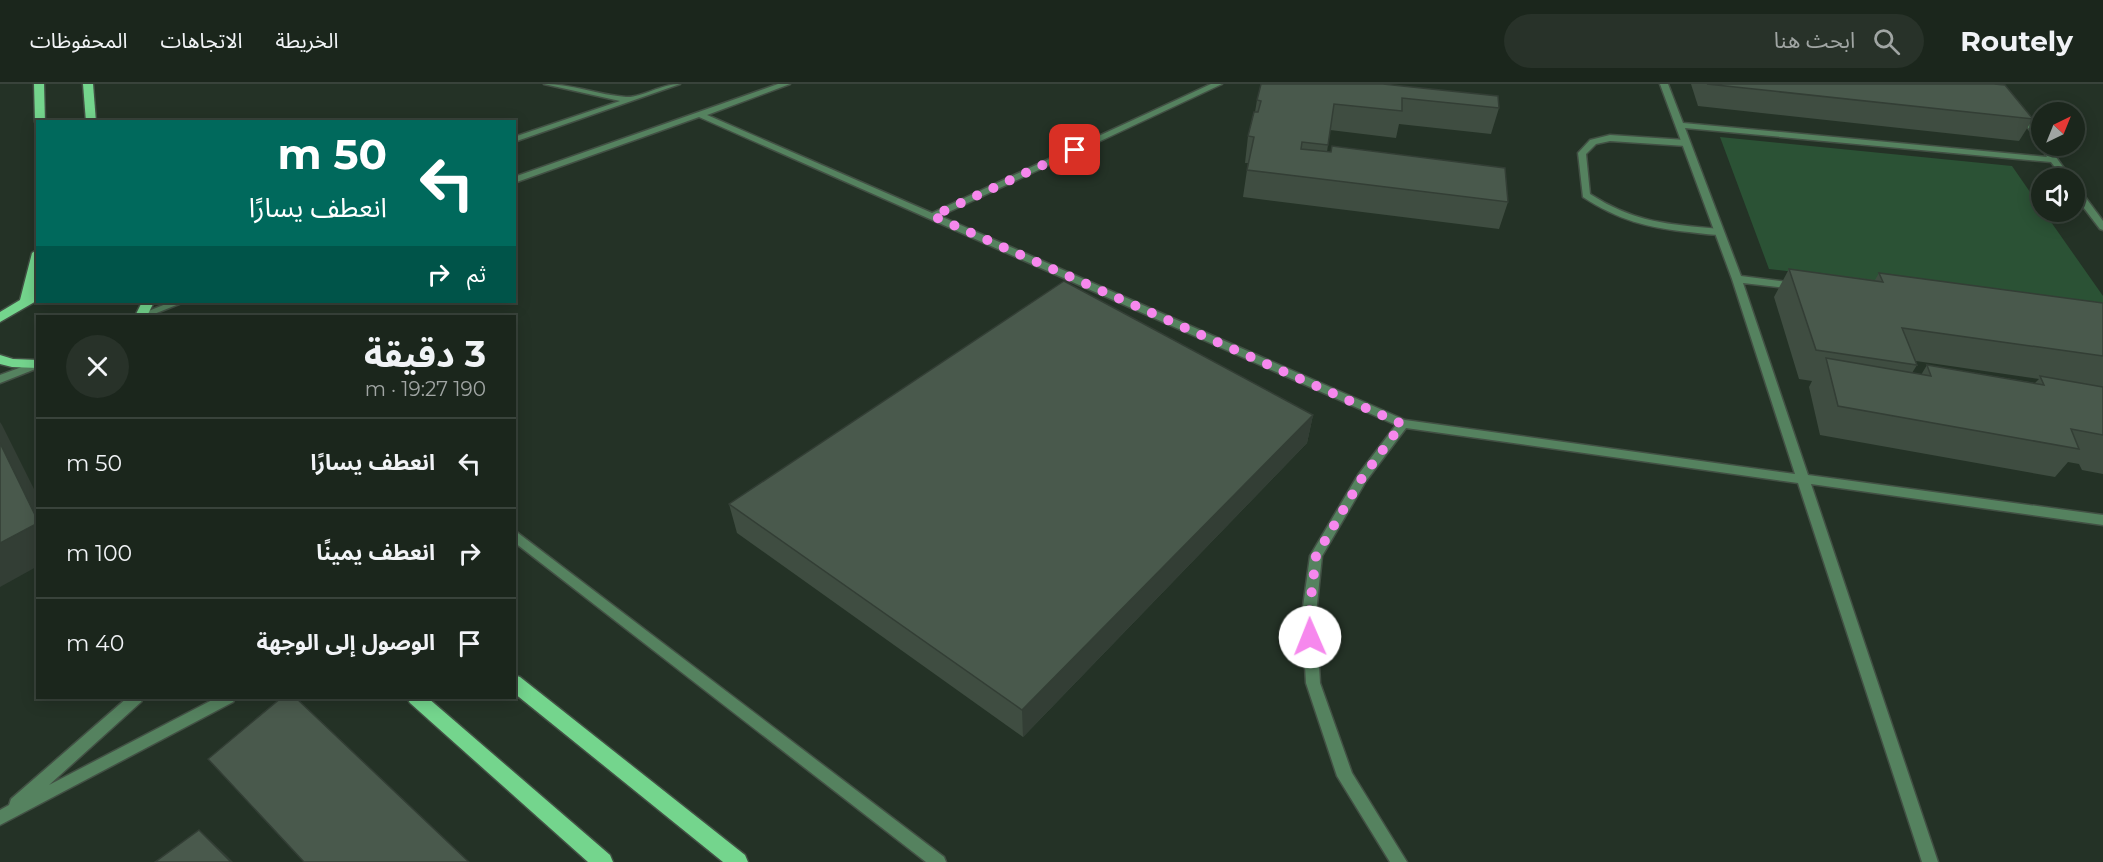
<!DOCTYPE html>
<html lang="ar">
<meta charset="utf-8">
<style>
:root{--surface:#1b261c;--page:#283229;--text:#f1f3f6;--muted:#a0a5a3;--line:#39433b}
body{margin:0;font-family:Montserrat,"Noto Sans Arabic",sans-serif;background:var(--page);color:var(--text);direction:rtl;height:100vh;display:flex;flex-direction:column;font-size:22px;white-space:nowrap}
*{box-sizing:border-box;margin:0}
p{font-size:20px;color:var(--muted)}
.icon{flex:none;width:33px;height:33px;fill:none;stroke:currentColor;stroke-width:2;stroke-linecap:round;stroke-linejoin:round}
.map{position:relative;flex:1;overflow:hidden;direction:ltr}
.details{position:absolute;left:36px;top:231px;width:480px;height:384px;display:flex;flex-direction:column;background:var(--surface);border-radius:0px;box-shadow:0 3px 15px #0003,0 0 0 2px var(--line);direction:rtl}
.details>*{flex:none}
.banner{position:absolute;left:36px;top:36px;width:480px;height:183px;border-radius:0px;box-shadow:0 3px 15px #0003,0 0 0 2px var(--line);direction:rtl;background:#00695c;color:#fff;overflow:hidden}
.needle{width:39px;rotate:43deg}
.fabs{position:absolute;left:2031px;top:18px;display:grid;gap:12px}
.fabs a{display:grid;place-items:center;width:54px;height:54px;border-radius:50%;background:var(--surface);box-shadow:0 3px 15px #0003,0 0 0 2px var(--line);font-size:30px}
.pin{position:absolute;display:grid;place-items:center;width:51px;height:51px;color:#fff;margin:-26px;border-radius:12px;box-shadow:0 3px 9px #0006}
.me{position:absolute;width:66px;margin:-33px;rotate:359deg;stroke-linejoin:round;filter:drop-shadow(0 0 4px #0008)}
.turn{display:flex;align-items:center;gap:21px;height:126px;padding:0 30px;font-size:27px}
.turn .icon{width:78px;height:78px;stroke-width:2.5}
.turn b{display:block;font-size:42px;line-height:51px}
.then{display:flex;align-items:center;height:57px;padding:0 30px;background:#0003;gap:12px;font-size:22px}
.round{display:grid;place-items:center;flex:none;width:63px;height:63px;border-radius:32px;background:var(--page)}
.summary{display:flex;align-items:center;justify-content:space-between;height:102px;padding:0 30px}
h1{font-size:36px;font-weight:700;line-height:45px}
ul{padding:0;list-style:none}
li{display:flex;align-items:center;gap:18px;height:90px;padding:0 30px;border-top:2px solid var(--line)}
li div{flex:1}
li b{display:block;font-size:22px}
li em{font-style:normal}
header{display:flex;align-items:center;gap:36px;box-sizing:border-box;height:84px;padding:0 30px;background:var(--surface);border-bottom:2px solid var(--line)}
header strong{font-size:28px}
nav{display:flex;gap:33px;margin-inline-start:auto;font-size:21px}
.search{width:420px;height:54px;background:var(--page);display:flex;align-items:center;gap:15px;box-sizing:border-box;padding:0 21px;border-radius:33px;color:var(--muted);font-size:22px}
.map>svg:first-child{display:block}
</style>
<header>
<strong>Routely</strong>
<div class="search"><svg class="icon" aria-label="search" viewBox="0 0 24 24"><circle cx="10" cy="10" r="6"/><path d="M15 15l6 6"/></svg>ابحث هنا</div>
<nav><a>الخريطة</a><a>الاتجاهات</a><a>المحفوظات</a></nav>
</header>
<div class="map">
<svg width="2103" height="778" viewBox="0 0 2103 778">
<rect width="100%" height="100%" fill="#243226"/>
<!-- green -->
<path fill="#2b5235" d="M1720 53 2012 82 2041 124 2042 128H2044L2103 212V224L1769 185Z"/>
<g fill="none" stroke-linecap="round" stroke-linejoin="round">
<defs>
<g id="lane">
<path d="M1610 51 1686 56 1690 59 1686 62 1610 57 1596 60 1586 70 1590 110C1635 139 1668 140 1719 145L1722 146V150C1712 152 1700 149 1689 148 1648 144 1618 136 1583 113L1578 69 1590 56Z"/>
<path d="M514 446 944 773 946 778H926L514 458Z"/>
<path d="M127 614H143L141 618 49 701 216 614H235L233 618 0 741V726L9 721 11 715Z"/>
</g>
<g id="street">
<path d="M544 0C572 0 599 11 626 13 641 14 661 0 680 0L514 58V53L620 17Z"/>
<path d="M778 0H790L707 31 932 129 1211 0H1222L940 132 1405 336 1795 390 1732 195 1660 0H1668L1683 39 2047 73 2040 62 2041 60 2016 28 2023 26 2042 51V62H2048L2071 94H2063L2051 78 1685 44 1741 192 1795 199 1800 202 1795 205 1743 199 1808 391 2103 431V441L1811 400 1938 778H1922L1798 399 1406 344 1366 397 1322 472 1316 530 1320 599 1352 689 1407 778H1390L1337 692 1306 599 1302 530 1310 472 1358 391 1396 341 699 33 514 99V93Z"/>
<path d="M2074 101 2077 102 2103 137V146L2100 145 2074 111Z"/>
<path d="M171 218H184L149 232H136Z"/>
<path d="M38 277V284L0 299V291Z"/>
</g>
<g id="primary">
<path d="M34 0H44L45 38H38V41L35 38Z"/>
<path d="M83 0H93L96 38H86Z"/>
<path d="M38 165V195L34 208 38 209V216L0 238V228L20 216 32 169Z"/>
<path d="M142 218H154L147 232H135Z"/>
<path d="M0 271 13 275 38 276V284L12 283 0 280Z"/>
<path d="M514 591 520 593 745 771 748 778H723L514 609Z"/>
<path d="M407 614H428L610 771 613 778H588L410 619Z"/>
</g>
</defs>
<!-- lane casing -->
<use href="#lane" stroke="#425044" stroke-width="3"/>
<!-- street casing -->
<use href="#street" stroke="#425044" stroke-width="3"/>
<!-- primary casing -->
<use href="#primary" stroke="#425044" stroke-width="3"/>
<!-- lane -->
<use href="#lane" fill="#55825f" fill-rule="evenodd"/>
<!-- street -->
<use href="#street" fill="#55825f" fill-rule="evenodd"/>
<!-- primary -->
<use href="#primary" fill="#74d58d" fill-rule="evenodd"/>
</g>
<!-- wall -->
<g fill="#3f4d41" fill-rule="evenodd">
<path d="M1383 0 1499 24 1491 50 1399 40 1396 54 1330 46 1327 68 1508 118 1499 145 1243 113 1248 79H1245L1248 52 1255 28 1257 16Z"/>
<path d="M1691 0H1994L2033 35 2019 57 1698 22Z"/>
<path d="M1789 185 1875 196 1879 189 2103 219V390L2082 386 2079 380 2068 378 2055 393 1820 351 1809 303 1812 297 1799 295 1774 213ZM1916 277 2039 295 2035 299 1927 281 1921 291 1912 289 1917 281Z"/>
<path d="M1313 331 1307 359 1023 653 737 449 729 420Z"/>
</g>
<!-- shaded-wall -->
<g fill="#333e35">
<path d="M1313 331 1307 359 1023 653 1022 626Z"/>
<path d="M0 338 2 341 38 413V437L0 359Z"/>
<path d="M38 439V482L0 503V459Z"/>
<path d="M199 746 226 771 233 778H231Z"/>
</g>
<!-- building -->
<g fill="#49594c" stroke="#333e35" stroke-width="1.5">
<path d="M1261 0H1383L1498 12 1499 24 1402 14V27L1334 20 1328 61 1302 58 1301 65 1331 68 1332 62 1505 84 1508 118 1247 86 1254 53 1248 52 1254 28H1258L1261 17 1257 16Z"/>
<path d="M1707 0H1994L2005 1 2033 35Z"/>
<path d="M1789 185 1883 198 1879 189 2103 219V272L1902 244 1917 281 1816 266Z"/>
<path d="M1064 197 1313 331 1022 626 729 420Z"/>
<path d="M1826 274 1931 292 1927 281 2044 301 2040 292 2103 303V351L2071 345 2079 365 1838 322Z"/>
<path d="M0 359 38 437V439L0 459Z"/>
<path d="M281 614H296L469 778H304L208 675Z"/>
<path d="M199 746 231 778H155Z"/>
</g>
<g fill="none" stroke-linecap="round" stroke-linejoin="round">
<!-- route -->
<path stroke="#f688ed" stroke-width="10" stroke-dasharray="0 18" d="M1075 66 933 132 1402 340 1362 394 1316 472 1309 530 1310 553"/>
</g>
</svg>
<div class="fabs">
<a><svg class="needle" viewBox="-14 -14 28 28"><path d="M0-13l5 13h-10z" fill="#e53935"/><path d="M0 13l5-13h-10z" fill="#a0a5a3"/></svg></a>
<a><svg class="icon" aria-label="sound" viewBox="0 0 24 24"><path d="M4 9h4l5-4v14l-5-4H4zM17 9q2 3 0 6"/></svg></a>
</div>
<div class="pin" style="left:1075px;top:66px;background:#d93025"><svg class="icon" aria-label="arrive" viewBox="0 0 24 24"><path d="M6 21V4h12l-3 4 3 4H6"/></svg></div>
<svg class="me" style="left:1310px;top:553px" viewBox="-20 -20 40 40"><circle r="19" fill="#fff"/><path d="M0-13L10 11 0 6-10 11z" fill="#f688ed"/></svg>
<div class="banner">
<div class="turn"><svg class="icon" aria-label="left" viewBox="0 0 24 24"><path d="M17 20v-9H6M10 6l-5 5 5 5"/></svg><div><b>50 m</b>انعطف يسارًا</div></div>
<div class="then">ثم<svg class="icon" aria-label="right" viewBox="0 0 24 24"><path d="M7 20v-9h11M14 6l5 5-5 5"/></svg></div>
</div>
<section class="details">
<div class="summary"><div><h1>3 دقيقة</h1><p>190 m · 19:27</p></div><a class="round"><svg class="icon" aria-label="close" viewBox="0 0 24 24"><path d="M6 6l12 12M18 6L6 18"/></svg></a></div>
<ul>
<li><svg class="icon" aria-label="left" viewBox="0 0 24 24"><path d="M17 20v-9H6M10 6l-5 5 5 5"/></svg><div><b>انعطف يسارًا</b></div><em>50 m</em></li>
<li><svg class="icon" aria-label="right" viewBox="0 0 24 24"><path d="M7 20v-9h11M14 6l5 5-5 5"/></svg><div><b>انعطف يمينًا</b></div><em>100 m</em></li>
<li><svg class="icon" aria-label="arrive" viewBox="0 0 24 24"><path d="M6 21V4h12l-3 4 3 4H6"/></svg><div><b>الوصول إلى الوجهة</b></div><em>40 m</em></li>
</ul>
</section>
</div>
